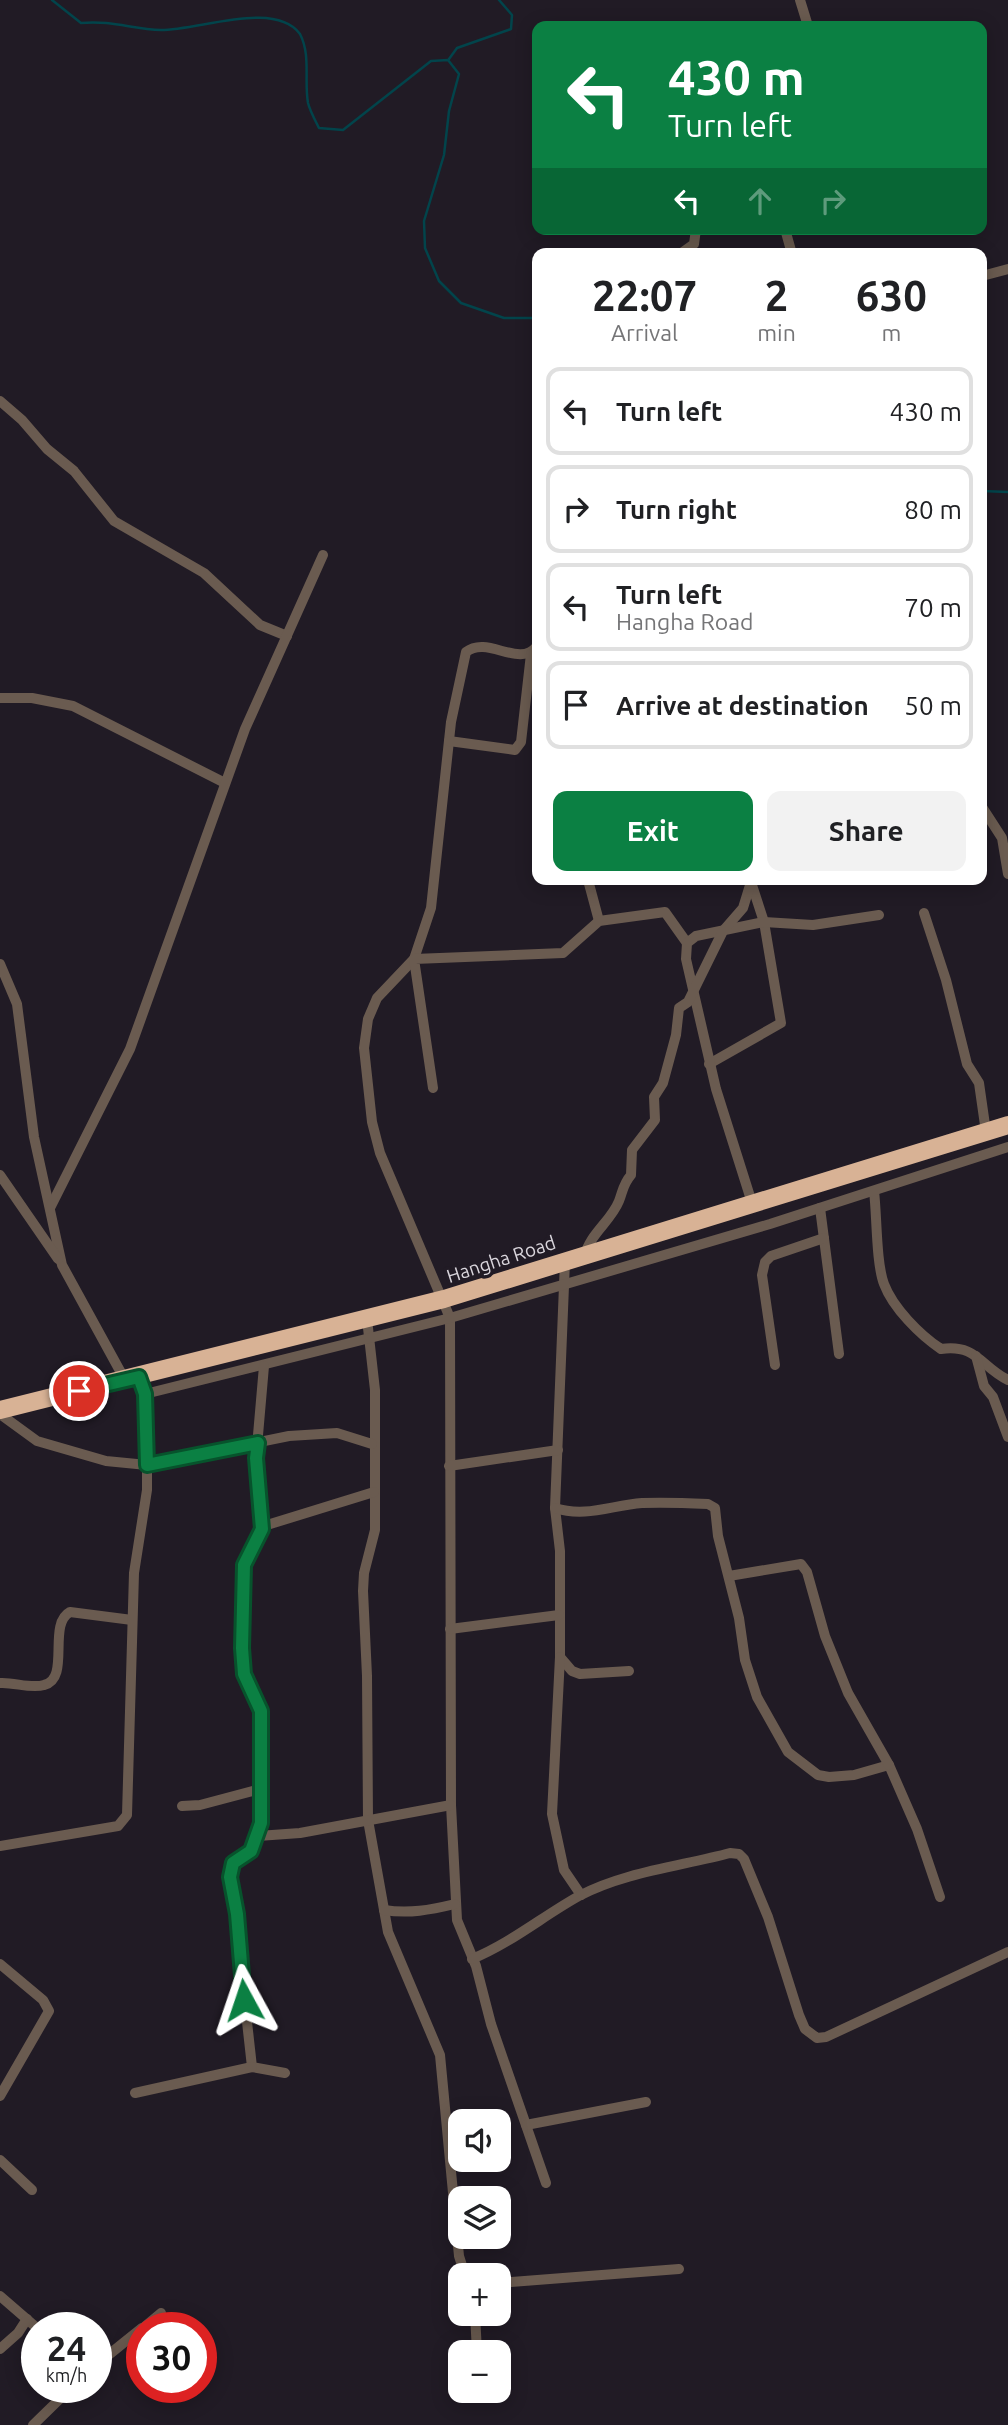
<!DOCTYPE html>
<meta charset="utf-8">
<style>
:root{--surface:#fff;--page:#f2f2f2;--text:#202124;--muted:#757577;--line:#e0e0e0;--accent:#0b8043}
body{margin:0;font-family:Ubuntu,sans-serif;background:var(--page);color:var(--text);height:100vh;display:flex;flex-direction:column;font-size:26px;white-space:nowrap}
*{box-sizing:border-box;margin:0}
p{font-size:23px;color:var(--muted)}
.icon{flex:none;width:38px;height:38px;fill:none;stroke:currentColor;stroke-width:2;stroke-linecap:round;stroke-linejoin:round}
.map{position:relative;flex:1;overflow:hidden}
.sheet{position:absolute;left:532px;top:248px;width:455px;height:637px;display:flex;flex-direction:column;background:var(--surface);border-radius:14px;box-shadow:0 4px 18px #0003}
.sheet>*{flex:none}
.guide{position:absolute;left:532px;top:21px;width:455px;height:214px;border-radius:14px;box-shadow:0 4px 18px #0003;background:#0b8043;color:#fff;overflow:hidden}
.tools{position:absolute;left:448px;top:2109px;display:grid;gap:14px}
.tools a{display:grid;place-items:center;width:63px;height:63px;border-radius:14px;background:var(--surface);box-shadow:0 4px 18px #0003;font-size:35px}
.speed{position:absolute;left:21px;top:2312px;display:flex;gap:14px;font-size:35px;font-weight:700;text-align:center}
.speed>*{display:grid;place-content:center;width:91px;height:91px;border-radius:50%;background:var(--surface);box-shadow:0 4px 18px #0003;line-height:1}
.speed small{font-size:18px;font-weight:400}
.speed .limit{border:10px solid #d22;background:#fff;color:#111}
.pin{position:absolute;display:grid;place-items:center;width:60px;height:60px;color:#fff;margin:-30px;border:4px solid #fff;border-radius:50%;box-shadow:0 2px 7px #0007}
.me{position:absolute;width:77px;margin:-38px;rotate:355deg;stroke-linejoin:round;filter:drop-shadow(0 0 5px #0008)}
.turn{display:flex;align-items:center;gap:24px;height:147px;padding:0 21px;font-size:32px}
.turn .icon{width:91px;height:91px;stroke-width:2.5}
.turn b{display:block;font-size:49px;line-height:60px}
.lanes{display:flex;align-items:center;height:66px;padding:0 21px;background:#0003;justify-content:center;gap:35px;direction:ltr}
.lanes .off{opacity:.35}
.eta{display:flex;justify-content:space-evenly;align-items:center;height:119px;text-align:center}
.eta b{font-size:42px;font-weight:700;line-height:49px}
.action{display:flex;gap:14px;margin-top:auto;padding:14px 21px}
.action a{flex:1;height:80px;border-radius:14px;background:var(--accent);color:#fff;font-size:28px;font-weight:700;line-height:80px;text-align:center}
.action a+a{background:var(--page);color:var(--text)}
ul{padding:0;list-style:none}
li{display:flex;align-items:center;gap:21px;height:88px;margin:0 14px 10px;padding:0 7px;border:4px solid var(--line);border-radius:14px}
li div{flex:1}
li b{display:block;font-size:26px}
li em{font-style:normal}
.map>svg:first-child{display:block}
</style>
<div class="map">
<svg width="1008" height="2425" viewBox="0 0 1008 2425">
<rect width="100%" height="100%" fill="#211b25"/>
<g fill="none" stroke-linecap="round" stroke-linejoin="round">
<!-- stream -->
<g stroke="#02444b" stroke-width="2.5">
<path d="M52 0 81 23C113 20 134 30 161 30 200 30 275 0 300 34 311 55 304 81 308 103 310 111 315 120 319 128L343 130 431 61 448 60 459 74 449 111 444 155 424 221 425 248 439 281 461 303 504 318H537"/>
<path d="M449 59 457 48 511 29 512 15 499 0"/>
<path d="M982 491 1008 492"/>
</g>
<!-- minor -->
<g stroke="#6a5b50" stroke-width="10">
<path d="M800 0 808 26"/>
<path d="M785 229 792 254"/>
<path d="M680 254 694 244 696 229"/>
<path d="M982 276 1008 269"/>
<path d="M0 401 22 420 47 449 74 471 114 521 204 573 260 625 287 636"/>
<path d="M537 646C519 669 488 635 466 652L451 722 431 908 414 959 377 998 368 1019 364 1048 372 1122 380 1153 450 1318 451 1805 457 1920 476 1966 491 2024 546 2183"/>
<path d="M0 698H32L73 706 225 783"/>
<path d="M449 741 515 750 521 742 531 654"/>
<path d="M982 807 1002 838 1008 874"/>
<path d="M588 880 599 921"/>
<path d="M924 913 946 980 967 1064 979 1083 986 1132"/>
<path d="M0 964 17 1004 34 1137 62 1265 125 1380"/>
<path d="M709 1064 781 1023 764 922 751 882"/>
<path d="M433 1088 414 959 563 953 599 921 665 912 687 943"/>
<path d="M0 1175 58 1259"/>
<path d="M874 1191C877 1215 876 1263 884 1284 893 1308 920 1335 941 1349 977 1344 980 1366 1008 1380"/>
<path d="M753 1206 716 1089 686 959 687 943 696 936 764 922 813 925 879 915"/>
<path d="M50 1208 130 1049 245 729 323 555"/>
<path d="M820 1208 839 1354"/>
<path d="M585 1255C590 1234 611 1221 619 1201 623 1191 623 1184 631 1175L632 1150 655 1120 654 1097 663 1083 676 1035 679 1008 688 1002 723 931 743 908 751 882"/>
<path d="M565 1261 555 1508 560 1551V1657L572 1671 580 1674 629 1671"/>
<path d="M367 1319 375 1390V1530L364 1573 363 1591 367 1676 368 1820 388 1932 440 2055 459 2256 465 2275"/>
<path d="M976 1356 984 1386 993 1397 1008 1437"/>
<path d="M775 1365 762 1275 765 1262 771 1256 824 1238"/>
<path d="M145 1394 450 1318 770 1224 1008 1147"/>
<path d="M0 1414 37 1441 106 1461 147 1465 289 1436 337 1433 372 1444"/>
<path d="M449 1466 558 1450"/>
<path d="M555 1508C586 1518 612 1505 642 1503 664 1502 687 1503 708 1504L715 1508 718 1536 739 1618 745 1660 757 1697 788 1752 818 1775 829 1777 854 1775 889 1765 917 1829 940 1897"/>
<path d="M262 1529 256 1458 264 1366"/>
<path d="M729 1576 801 1564 807 1572 825 1636 848 1693 889 1765"/>
<path d="M450 1629 559 1615"/>
<path d="M560 1657 552 1814 564 1870 581 1895"/>
<path d="M0 1683C14 1682 31 1689 44 1685 71 1679 47 1624 70 1612L132 1620"/>
<path d="M182 1806 200 1805 260 1789"/>
<path d="M258 1836 300 1833 451 1805"/>
<path d="M0 1846 118 1826 127 1815 134 1573 147 1490V1406L139 1377"/>
<path d="M384 1910C409 1914 430 1910 455 1904"/>
<path d="M472 1959C511 1943 543 1916 579 1896 624 1872 682 1866 730 1853L739 1854 744 1859 768 1917 799 2015 805 2029 817 2038 826 2037 1008 1952"/>
<path d="M0 1964 43 2000 49 2011 0 2096"/>
<path d="M285 2073 252 2067 231 1877 233 1863 251 1851 261 1823V1711L244 1674 242 1648 244 1565 267 1525 374 1492"/>
<path d="M135 2093 252 2067"/>
<path d="M526 2125 646 2102"/>
<path d="M0 2160 32 2190"/>
<path d="M499 2283 679 2269"/>
<path d="M0 2296 37 2328"/>
<path d="M475 2314 477 2352"/>
<path d="M143 2328 161 2313"/>
<path d="M0 2349 18 2333 27 2319"/>
<path d="M96 2365 142 2328"/>
<path d="M33 2425 72 2387"/>
</g>
<!-- highway -->
<path stroke="#d8b295" stroke-width="18" d="M0 1410 444 1299 1008 1125"/>
</g>
<g fill="none" stroke-linecap="round" stroke-linejoin="round">
<defs>
<path id="route" d="M79 1391 139 1377 145 1394 147 1465 258 1443 256 1458 262 1529 244 1565 242 1648 244 1674 261 1711V1823L251 1851 233 1863 230 1877 237 1914 244 2000"/>
</defs>
<!-- route casing -->
<use href="#route" stroke="#07532c" stroke-width="18"/>
<!-- route -->
<use href="#route" stroke="#0b8043" stroke-width="12"/>
</g>
<g text-anchor="middle" dominant-baseline="central" stroke-width="7" stroke-linejoin="round" paint-order="stroke">
<!-- street labels -->
<g font-size="19" fill="#d9d5dc" stroke="#211b25">
<text transform="translate(501 1259) rotate(-18)">Hangha Road</text>
</g>
</g>
</svg>
<div class="tools">
<a><svg class="icon" aria-label="sound" viewBox="0 0 24 24"><path d="M4 9h4l5-4v14l-5-4H4zM17 9q2 3 0 6"/></svg></a>
<a><svg class="icon" aria-label="layers" viewBox="0 0 24 24"><path d="M12 4l9 5-9 5-9-5zM3 14l9 5 9-5"/></svg></a>
<a>+</a>
<a>−</a>
</div>
<div class="speed"><div>24<small>km/h</small></div><div class="limit">30</div></div>
<div class="pin" style="left:79px;top:1391px;background:#d93025"><svg class="icon" aria-label="arrive" viewBox="0 0 24 24"><path d="M6 21V4h12l-3 4 3 4H6"/></svg></div>
<svg class="me" style="left:244px;top:2000px" viewBox="-20 -20 40 40"><path d="M0-17L14 15 0 8-14 15z" fill="#0b8043" stroke="#fff" stroke-width="4"/></svg>
<div class="guide">
<div class="turn"><svg class="icon" aria-label="left" viewBox="0 0 24 24"><path d="M17 20v-9H6M10 6l-5 5 5 5"/></svg><div><b>430 m</b>Turn left</div></div>
<div class="lanes"><svg class="icon" aria-label="left" viewBox="0 0 24 24"><path d="M17 20v-9H6M10 6l-5 5 5 5"/></svg><svg class="icon off" aria-label="ahead" viewBox="0 0 24 24"><path d="M12 20V5M6 11l6-6 6 6"/></svg><svg class="icon off" aria-label="right" viewBox="0 0 24 24"><path d="M7 20v-9h11M14 6l5 5-5 5"/></svg></div>
</div>
<section class="sheet">
<div class="eta">
<div><b>22:07</b><p>Arrival</p></div>
<div><b>2</b><p>min</p></div>
<div><b>630</b><p>m</p></div>
</div>
<ul>
<li><svg class="icon" aria-label="left" viewBox="0 0 24 24"><path d="M17 20v-9H6M10 6l-5 5 5 5"/></svg><div><b>Turn left</b></div><em>430 m</em></li>
<li><svg class="icon" aria-label="right" viewBox="0 0 24 24"><path d="M7 20v-9h11M14 6l5 5-5 5"/></svg><div><b>Turn right</b></div><em>80 m</em></li>
<li><svg class="icon" aria-label="left" viewBox="0 0 24 24"><path d="M17 20v-9H6M10 6l-5 5 5 5"/></svg><div><b>Turn left</b><p>Hangha Road</p></div><em>70 m</em></li>
<li><svg class="icon" aria-label="arrive" viewBox="0 0 24 24"><path d="M6 21V4h12l-3 4 3 4H6"/></svg><div><b>Arrive at destination</b></div><em>50 m</em></li>
</ul>
<div class="action"><a>Exit</a><a>Share</a></div>
</section>
</div>
